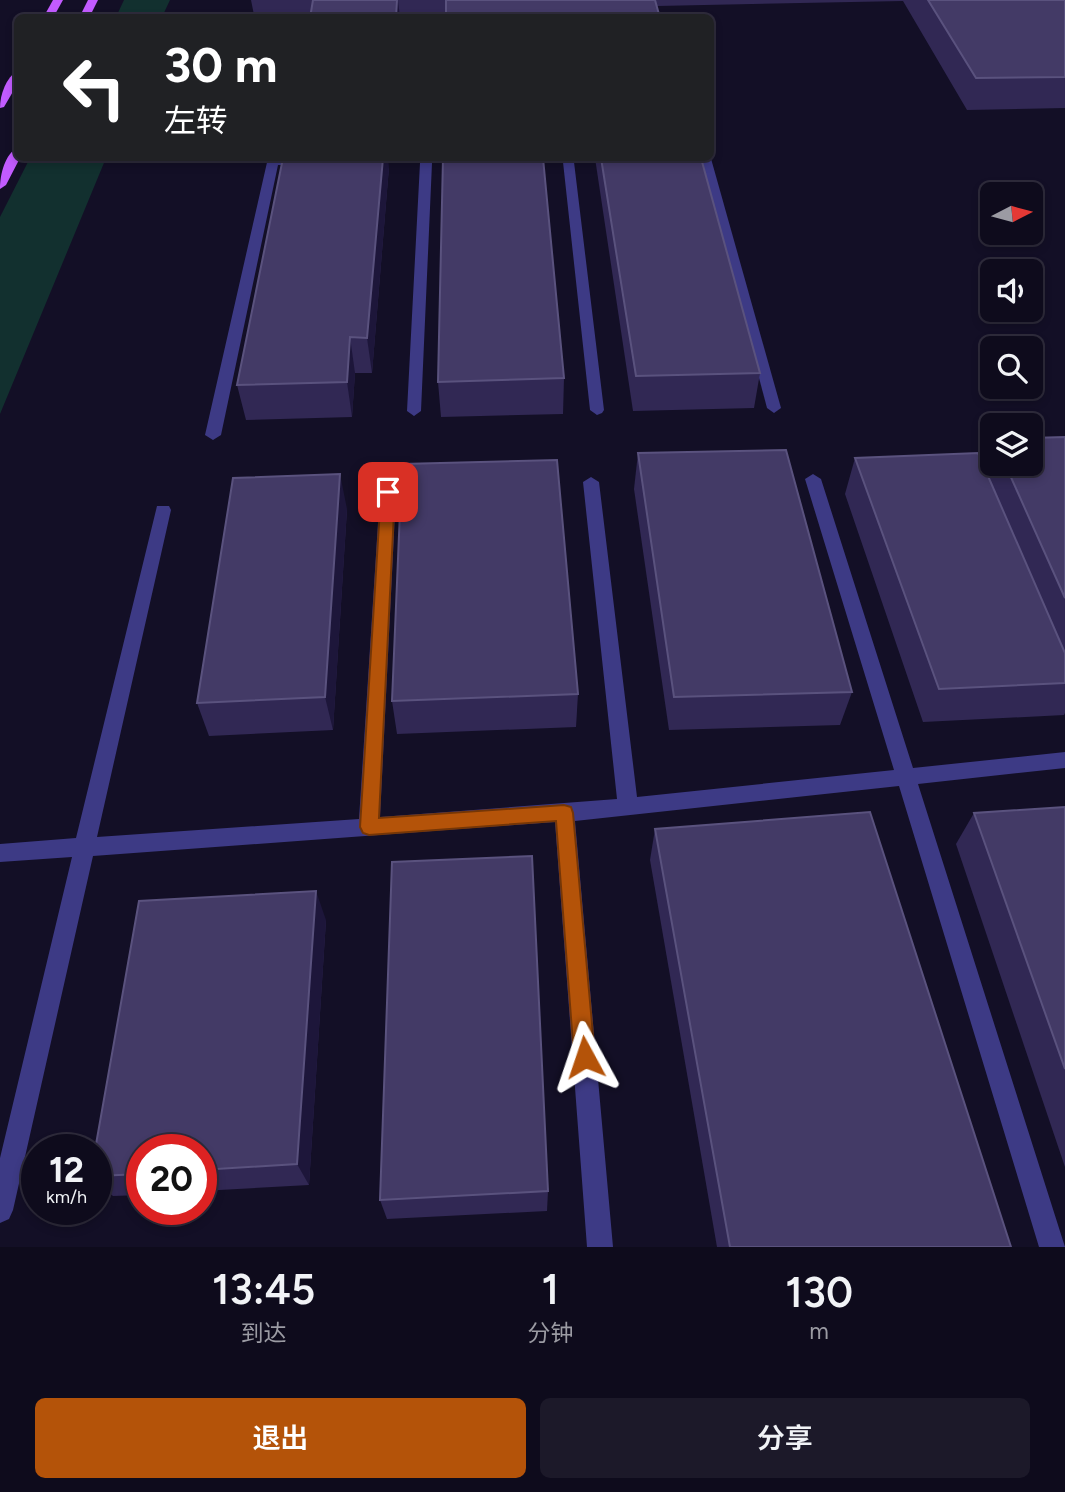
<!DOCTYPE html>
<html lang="zh">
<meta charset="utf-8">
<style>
:root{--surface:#0e0b1c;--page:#1c1929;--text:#f1f3f6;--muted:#9b9ba3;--line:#2e2b3b;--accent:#b45309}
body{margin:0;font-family:Figtree,"Noto Sans SC",sans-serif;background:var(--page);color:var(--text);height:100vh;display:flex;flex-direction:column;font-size:26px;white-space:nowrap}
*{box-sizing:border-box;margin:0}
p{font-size:23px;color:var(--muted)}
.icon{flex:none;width:38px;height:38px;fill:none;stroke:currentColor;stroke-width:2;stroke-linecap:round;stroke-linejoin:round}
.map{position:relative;height:1247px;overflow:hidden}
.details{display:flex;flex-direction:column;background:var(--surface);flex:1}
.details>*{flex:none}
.hud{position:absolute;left:14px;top:14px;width:700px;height:147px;border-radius:10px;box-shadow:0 4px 10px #0003,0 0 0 2px var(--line);background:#202124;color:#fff;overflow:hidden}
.needle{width:46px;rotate:84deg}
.fabs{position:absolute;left:980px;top:182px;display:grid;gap:14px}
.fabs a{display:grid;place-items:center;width:63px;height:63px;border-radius:10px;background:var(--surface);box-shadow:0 4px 10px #0003,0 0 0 2px var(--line);font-size:35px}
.speed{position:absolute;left:21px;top:1134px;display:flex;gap:14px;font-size:35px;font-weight:700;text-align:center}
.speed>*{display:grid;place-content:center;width:91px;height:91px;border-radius:50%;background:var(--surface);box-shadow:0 4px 10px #0003,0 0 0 2px var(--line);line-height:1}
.speed small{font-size:18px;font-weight:400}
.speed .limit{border:10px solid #d22;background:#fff;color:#111}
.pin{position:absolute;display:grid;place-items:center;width:60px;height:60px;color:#fff;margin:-30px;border-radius:14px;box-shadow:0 4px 10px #0006}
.me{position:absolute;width:77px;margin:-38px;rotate:355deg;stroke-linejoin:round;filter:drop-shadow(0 0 5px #0008)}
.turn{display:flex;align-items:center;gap:24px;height:147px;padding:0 35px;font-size:32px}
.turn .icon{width:91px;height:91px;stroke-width:2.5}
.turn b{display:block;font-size:49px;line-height:60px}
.eta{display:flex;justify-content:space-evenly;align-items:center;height:119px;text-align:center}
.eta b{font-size:42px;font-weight:600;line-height:49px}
.button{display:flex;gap:14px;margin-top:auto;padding:14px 35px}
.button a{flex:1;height:80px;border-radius:10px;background:var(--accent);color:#fff;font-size:28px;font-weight:600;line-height:80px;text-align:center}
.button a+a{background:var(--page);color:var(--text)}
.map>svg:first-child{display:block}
</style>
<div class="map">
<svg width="1065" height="1247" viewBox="0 0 1065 1247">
<rect width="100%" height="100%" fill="#130f26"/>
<!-- green -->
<g fill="#12302f">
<path d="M124 0H170L162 17H116Z"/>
<path d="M30 158H106L0 414V217Z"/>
</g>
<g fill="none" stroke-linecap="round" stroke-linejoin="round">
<!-- service -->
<g fill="#3d3a85" fill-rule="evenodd">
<path d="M710 155 781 408 774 413 767 408 701 158Z"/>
<path d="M268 158 303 159 309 162 303 165H278L221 435 213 440 205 435Z"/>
<path d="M366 158 470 159 464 162 432 163 421 411 414 416 407 411 420 163H362L360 161Z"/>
<path d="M515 158H596L590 161 574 162 604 410 602 413 597 415 590 410 563 162H520L516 161Z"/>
<path d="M813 474 821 479 913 768 1065 752V768L918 784 1065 1247H1039L899 786 575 821 613 1247H587L555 822 93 856 13 1210 9 1219 0 1223V1158L72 857 0 862V844L76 838 157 506H169L171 510 97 837 359 819 380 492 388 487 396 492 380 817 617 799 583 482 591 477 599 482 637 797 894 770 805 479Z"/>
</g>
<!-- primary -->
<g fill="#c25bff" fill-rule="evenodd">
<path d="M53 0H63L53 18H43Z"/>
<path d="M88 0H98L89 18H79Z"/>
<path d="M18 70V83L4 107 0 108C0 94 6 78 18 70Z"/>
<path d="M18 147V158H20L6 185 0 189C0 174 5 154 18 147Z"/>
</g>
</g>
<!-- wall -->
<g fill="#312854">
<path d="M251 0H1065V108L967 110 903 1 657 6 660 18H310V15H254Z"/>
<path d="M595 158H701L760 373 754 408 633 411Z"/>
<path d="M389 167 372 373H355L352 417 246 420 237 385Z"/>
<path d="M564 378 563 414 441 417 438 382Z"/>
<path d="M1065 437V713L1064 715 923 722 845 494 855 458 989 479 990 476 989 474 993 464H1031Z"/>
<path d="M638 453 852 692 840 725 669 730 634 489Z"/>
<path d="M347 509 333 730 209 736 197 703Z"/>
<path d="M578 694 576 727 397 734 392 701Z"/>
<path d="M1065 807V1167L956 844 974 813Z"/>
<path d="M655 829 1011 1247H717L650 860Z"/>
<path d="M326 920 309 1185 201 1191V1150H142V1195L113 1196 96 1182V1150Z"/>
<path d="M548 1191 547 1211 387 1219 380 1200Z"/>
</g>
<!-- shaded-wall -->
<g fill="#1d163a">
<path d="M397 0H398L400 18H396Z"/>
<path d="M383 158H388L389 167 372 373 367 338Z"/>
<path d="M350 337 355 373 352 417 347 382Z"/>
<path d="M340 474 347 509 333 730 325 697Z"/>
<path d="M316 891 326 920 309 1185 297 1164Z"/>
</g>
<!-- building -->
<g fill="#433a66" stroke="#5a527e" stroke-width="2">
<path d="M313 0H397L396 18H310Z"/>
<path d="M446 0H655L660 18H579V16L567 18H446Z"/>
<path d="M928 0H1065V77L976 78Z"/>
<path d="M283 158H383L367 338 350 337 347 382 237 385Z"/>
<path d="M443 158H543L564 378 438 382Z"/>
<path d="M601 158H701L760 373 636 376Z"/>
<path d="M1065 437V598L1005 464H1031V438Z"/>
<path d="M786 450 852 692 674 697 638 453Z"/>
<path d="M978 453 1065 653V683L939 689 855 458Z"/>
<path d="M557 460 578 694 392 701 402 464Z"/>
<path d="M340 474 325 697 197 703 233 478Z"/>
<path d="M1065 807V1069L974 813Z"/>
<path d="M870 812 1011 1247H730L655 829Z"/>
<path d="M532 856 548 1191 380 1200 392 862Z"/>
<path d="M316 891 297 1164 201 1170V1150H142V1174L96 1176V1150H95L139 901Z"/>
</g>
<!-- route -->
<path fill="#b45309" stroke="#753606" stroke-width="2" d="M388 487 395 492 379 818 564 805 571 807 573 813 595 1057 592 1065 585 1068 577 1065 574 1057 556 821 369 835 363 833 360 827 381 492Z"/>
</svg>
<div class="fabs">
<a><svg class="needle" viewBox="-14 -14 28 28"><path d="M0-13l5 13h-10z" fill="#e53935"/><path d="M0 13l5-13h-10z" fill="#9b9ba3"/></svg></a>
<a><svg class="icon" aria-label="sound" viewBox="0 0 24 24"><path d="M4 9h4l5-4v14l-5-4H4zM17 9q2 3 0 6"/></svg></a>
<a><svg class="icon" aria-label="search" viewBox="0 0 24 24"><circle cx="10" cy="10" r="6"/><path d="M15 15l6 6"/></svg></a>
<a><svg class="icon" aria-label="layers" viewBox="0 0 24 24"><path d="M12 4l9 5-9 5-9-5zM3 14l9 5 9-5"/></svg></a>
</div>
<div class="speed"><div>12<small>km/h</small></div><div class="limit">20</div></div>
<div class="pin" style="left:388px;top:492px;background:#d93025"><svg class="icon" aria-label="arrive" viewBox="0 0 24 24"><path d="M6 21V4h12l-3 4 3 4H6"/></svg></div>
<svg class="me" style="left:585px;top:1057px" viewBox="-20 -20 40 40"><path d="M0-17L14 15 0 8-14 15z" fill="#b45309" stroke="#fff" stroke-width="4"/></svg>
<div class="hud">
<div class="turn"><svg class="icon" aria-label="left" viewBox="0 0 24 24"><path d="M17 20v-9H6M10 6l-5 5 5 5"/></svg><div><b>30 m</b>左转</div></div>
</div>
</div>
<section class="details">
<div class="eta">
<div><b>13:45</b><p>到达</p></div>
<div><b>1</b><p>分钟</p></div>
<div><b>130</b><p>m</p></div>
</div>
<div class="button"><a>退出</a><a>分享</a></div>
</section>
